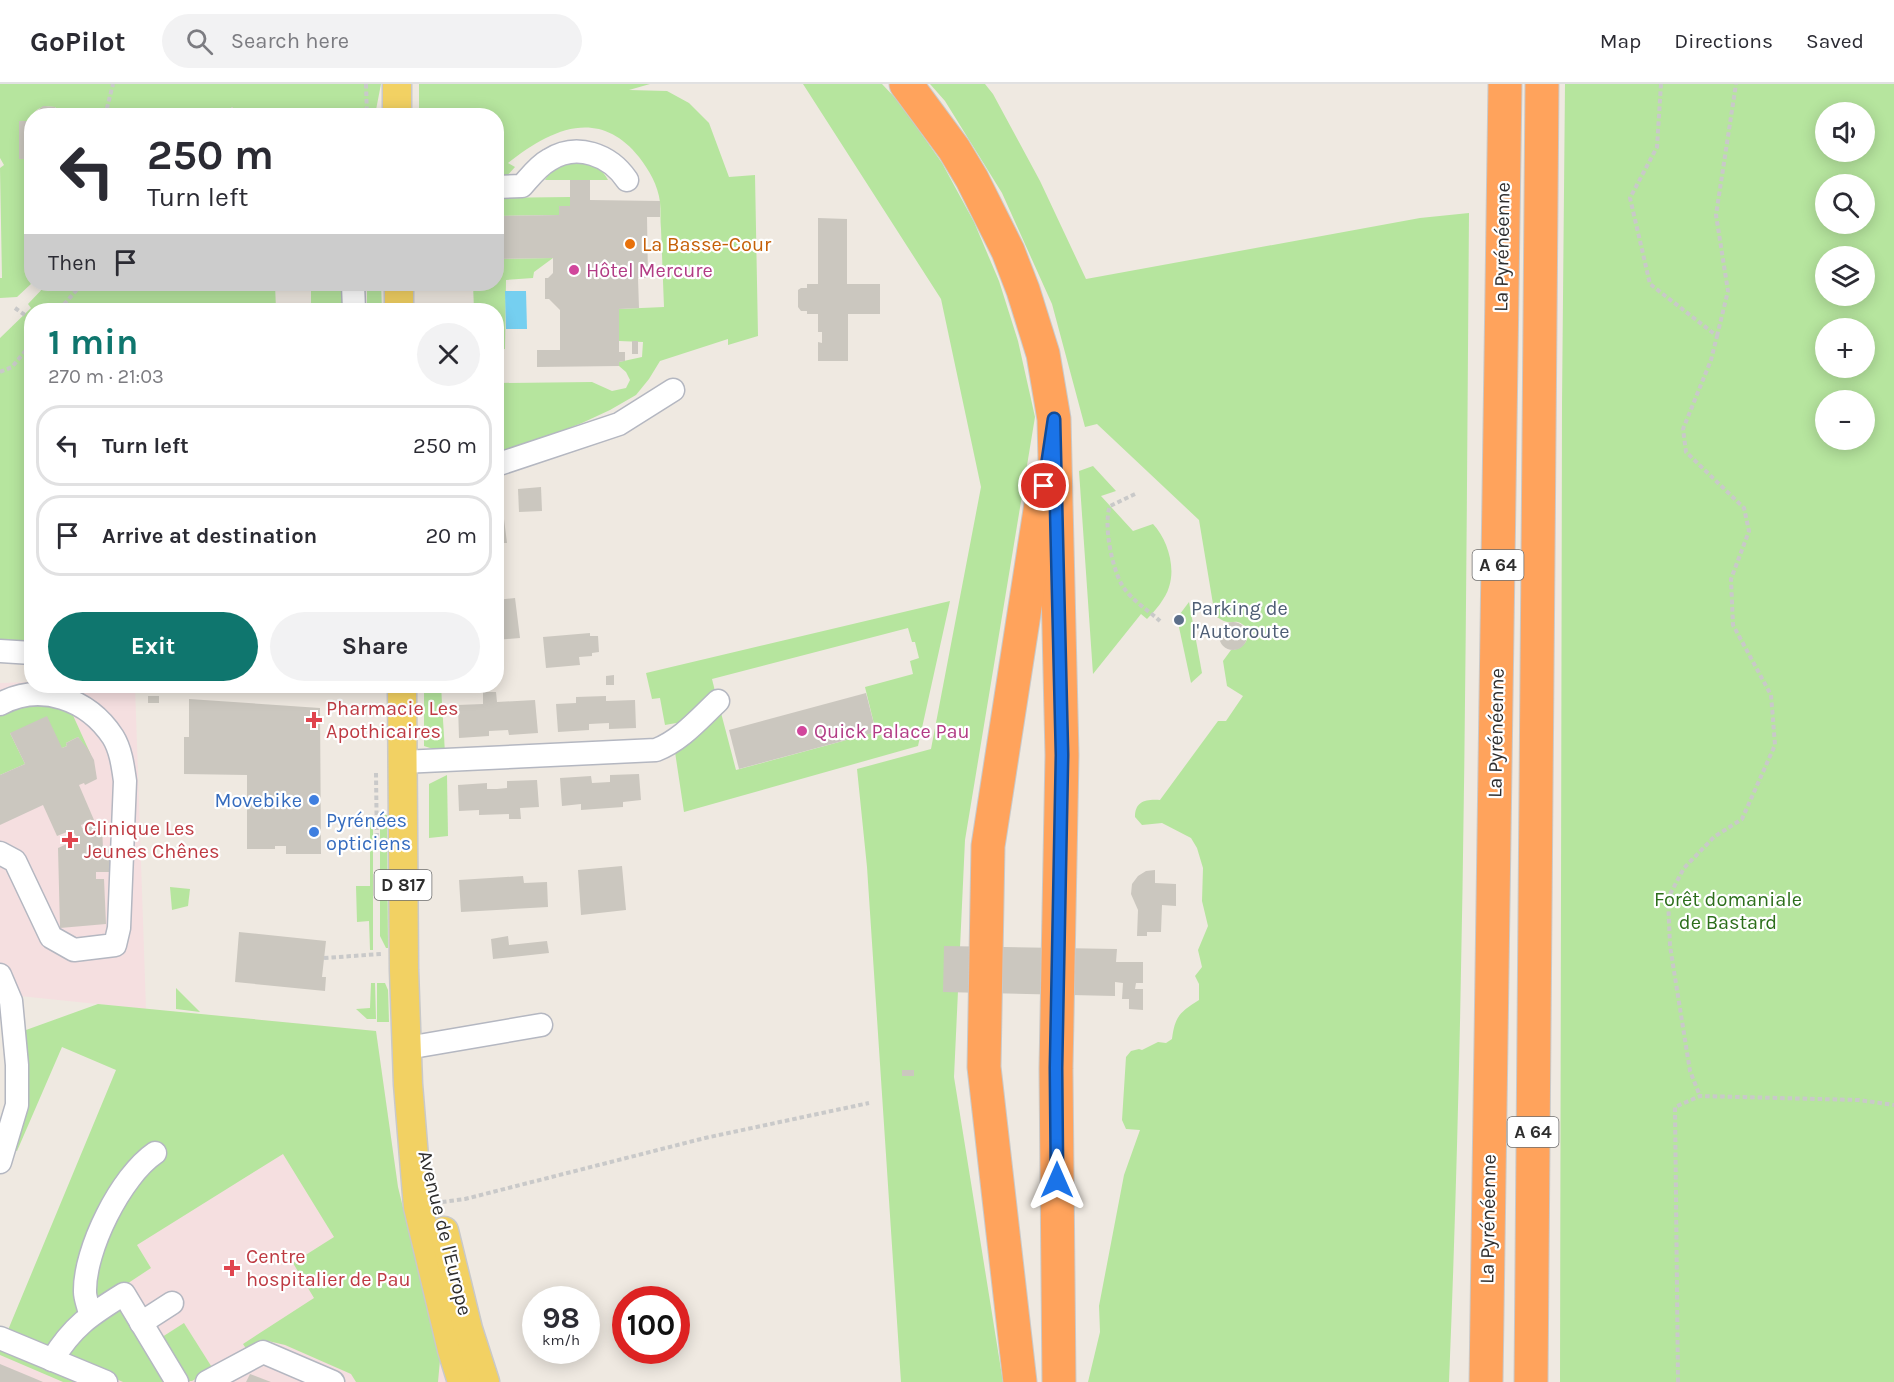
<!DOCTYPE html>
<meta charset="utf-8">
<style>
:root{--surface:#fff;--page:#f2f2f3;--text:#2b2b33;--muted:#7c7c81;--line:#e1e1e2;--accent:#0f766e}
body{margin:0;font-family:Karla,sans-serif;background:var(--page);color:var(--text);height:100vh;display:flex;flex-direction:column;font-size:22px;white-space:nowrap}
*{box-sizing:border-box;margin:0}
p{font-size:20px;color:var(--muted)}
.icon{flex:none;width:33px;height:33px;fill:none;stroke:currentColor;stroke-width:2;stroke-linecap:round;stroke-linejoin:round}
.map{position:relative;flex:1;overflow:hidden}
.panel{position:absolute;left:24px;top:219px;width:480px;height:390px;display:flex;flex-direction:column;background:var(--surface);border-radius:24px;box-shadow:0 3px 15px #0003}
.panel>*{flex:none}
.banner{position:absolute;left:24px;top:24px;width:480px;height:183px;border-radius:24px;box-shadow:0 3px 15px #0003;background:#fff;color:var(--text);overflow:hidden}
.tools{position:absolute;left:1815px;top:18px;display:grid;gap:12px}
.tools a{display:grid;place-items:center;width:60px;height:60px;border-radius:50%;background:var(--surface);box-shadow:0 3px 15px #0003;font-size:30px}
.speed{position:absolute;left:522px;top:1202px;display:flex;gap:12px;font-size:30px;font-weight:700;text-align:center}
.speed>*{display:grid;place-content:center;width:78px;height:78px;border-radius:50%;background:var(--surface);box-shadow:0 3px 15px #0003;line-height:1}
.speed small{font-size:15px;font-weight:400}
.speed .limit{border:9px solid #d22;background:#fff;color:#111}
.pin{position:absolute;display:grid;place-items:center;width:51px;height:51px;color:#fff;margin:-26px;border:3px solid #fff;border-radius:50%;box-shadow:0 2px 6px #0007}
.me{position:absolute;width:66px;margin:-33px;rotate:0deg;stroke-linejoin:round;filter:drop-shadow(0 0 4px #0008)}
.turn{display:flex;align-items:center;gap:21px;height:126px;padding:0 24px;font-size:27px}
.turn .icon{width:78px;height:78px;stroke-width:2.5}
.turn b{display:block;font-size:42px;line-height:51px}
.then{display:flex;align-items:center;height:57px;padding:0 24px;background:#0003;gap:12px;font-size:22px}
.round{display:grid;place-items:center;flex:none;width:63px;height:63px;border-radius:32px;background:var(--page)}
.overview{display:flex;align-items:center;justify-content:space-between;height:102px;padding:0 24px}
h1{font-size:36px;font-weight:700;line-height:45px;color:var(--accent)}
.primary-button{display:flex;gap:12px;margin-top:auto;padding:12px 24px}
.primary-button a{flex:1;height:69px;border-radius:36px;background:var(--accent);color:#fff;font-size:24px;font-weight:700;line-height:69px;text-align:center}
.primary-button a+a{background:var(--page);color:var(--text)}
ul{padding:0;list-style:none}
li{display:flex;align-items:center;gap:18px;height:81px;margin:0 12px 9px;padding:0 12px;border:3px solid var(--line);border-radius:24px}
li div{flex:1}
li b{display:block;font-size:22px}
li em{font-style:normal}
header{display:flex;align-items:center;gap:36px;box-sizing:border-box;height:84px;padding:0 30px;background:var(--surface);border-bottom:2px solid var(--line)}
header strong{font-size:28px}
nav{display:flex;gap:33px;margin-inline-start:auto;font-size:21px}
.search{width:420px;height:54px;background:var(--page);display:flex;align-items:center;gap:15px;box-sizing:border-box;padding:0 21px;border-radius:33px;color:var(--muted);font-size:22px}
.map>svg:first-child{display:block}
</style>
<header>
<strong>GoPilot</strong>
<div class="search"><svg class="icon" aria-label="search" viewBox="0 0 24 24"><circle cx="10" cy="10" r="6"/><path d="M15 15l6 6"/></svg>Search here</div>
<nav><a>Map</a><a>Directions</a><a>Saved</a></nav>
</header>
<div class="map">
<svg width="1894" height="1298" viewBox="0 0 1894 1298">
<rect width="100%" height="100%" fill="#efe9e1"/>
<!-- medical -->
<path fill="#f5dfe0" d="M31 598 32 602H135L146 925 376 947 398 1103 446 1298H0V1265L146 925 0 910V599Z"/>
<!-- green -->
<g fill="#b6e59e" fill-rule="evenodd">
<path d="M0 0H381L375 31H241L232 23 224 31 63 32 55 23C43 21 34 24 29 37H19V75H26V184L31 185 32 199 17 213 0 214V194H2L0 84 4 81 0 74Z"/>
<path d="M419 0H650L629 6 667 7 689 19 709 39 729 93 755 91 758 252 728 261V255L660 277 649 295 636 311 610 326 582 339 497 372V299L592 298 612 307 626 304 630 296 626 288 619 282V278L642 273 643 258 619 257V225L664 223C663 197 662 171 661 145 660 136 661 127 660 118 658 101 649 86 639 73 598 22 550 46 508 79L515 83 504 95 497 94 496 32 419 31Z"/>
<path d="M803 0H882L899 18 942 79 974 138 999 197 1018 257 1035 333 965 756 954 993 1003 1298H901L867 783 857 685 931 665 981 403 941 215Z"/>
<path d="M930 0H985L993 10 1040 97 1086 195 1420 134 1469 129C1466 519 1465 909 1449 1298H1088L1100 1248 1099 1222 1124 1091 1140 1046 1126 1045 1122 1036 1126 973 1131 967 1139 965 1142 966 1158 958 1166 959 1172 955C1175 932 1180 928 1199 916V900L1195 892 1202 883 1198 866 1208 842 1202 817 1203 784 1197 764 1191 754 1162 739 1142 741 1135 733C1135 717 1146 715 1160 716L1218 637H1226L1243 612 1227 602 1223 577 1231 566C1245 566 1255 549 1242 540 1236 536 1233 539 1228 538 1224 538 1219 534 1215 532L1199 436 1097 340 1085 343 1052 220 1002 109 945 17Z"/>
<path d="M1565 0H1894V1298H1560L1562 321ZM1826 28H1864V68H1826ZM1826 100H1864V140H1826ZM1826 172H1864V212H1826ZM1826 244H1864V284H1826ZM1826 316H1864V356H1826Z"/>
<path d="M567 78C585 78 599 79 608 96H545L550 88Z"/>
<path d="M570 113V122H559V131L497 132 496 114Z"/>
<path d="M553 174 534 188 533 194 506 196 505 265 497 266 496 226H474L473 200H496L497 175Z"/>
<path d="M47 200H275L276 226H207V222L170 223V226H32L31 559 0 557V254L31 224 28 220Z"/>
<path d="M311 200H344L345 226H311Z"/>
<path d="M367 200H381L382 226H367Z"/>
<path d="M1093 382 1116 407 1101 412 1133 447 1153 440C1167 455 1176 482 1169 503 1166 514 1155 527 1147 535L1141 530 1093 590 1079 387Z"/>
<path d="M950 517 918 662 684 728 675 668 720 625 736 686 876 648 865 603 913 590 910 577 919 574 915 558H912L908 544 712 595 715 607 682 638 665 641 660 614 652 615 646 589Z"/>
<path d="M1189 518 1202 589 1191 599 1177 534Z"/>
<path d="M424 602H441L445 669 424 662Z"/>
<path d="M42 619 71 627 91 671 78 653 66 659 67 662 62 664 10 649 25 680 0 691V631L11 625Z"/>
<path d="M447 691 448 752 429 754V700Z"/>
<path d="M380 730 387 731 388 864H386L380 852Z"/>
<path d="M370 733H373V866H370L369 837 357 838 356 802H370Z"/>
<path d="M170 803 190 805 188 822 172 826Z"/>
<path d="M371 899H375L376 935H367L356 925 370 924Z"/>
<path d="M377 899H385L388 906 389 938H377Z"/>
<path d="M176 904 200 928 176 925Z"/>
<path d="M98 920 376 947 398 1103 440 1276 438 1298H356L351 1290 285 1261 268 1257 247 1266 243 1260 314 1214 293 1179 334 1153 283 1070 137 1161 151 1184 89 1225 52 1265 8 1246 116 986 62 963 17 1067 12 1065 27 1005 26 946Z"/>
<path d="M122 1218 170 1298H123L62 1271Z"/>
<path d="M184 1239 213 1285 192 1297H188L159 1255Z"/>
<path d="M0 1261 89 1298H63L0 1271Z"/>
</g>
<!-- water -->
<path fill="#75cff0" d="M505 207H526L527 245H506Z"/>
<!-- building -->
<g fill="#cbc7bf">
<path d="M43 22 55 23 63 32H31Z"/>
<path d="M232 23 241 32H224Z"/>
<path d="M32 32V83H25L26 75H19V37H29Z"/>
<path d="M570 96H590V116L660 117V133H647L648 194H638L639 224 619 225V268H625V277L619 278V282L537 283V266H560V226L549 215H545V194H548L553 189V174L496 175V132L559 131V122H570Z"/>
<path d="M818 134 847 135V200H880V230H848V277H818V258L822 259V248H818V230H807V227H801L798 223V206L801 204H807V200H818Z"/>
<path d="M207 222V226H170V223Z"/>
<rect x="632" y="257" width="6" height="13"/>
<path d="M541 403 542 427 519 428 518 405Z"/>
<path d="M496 435H504L507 459H496Z"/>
<path d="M515 514 520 554 496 556V516Z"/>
<circle cx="1233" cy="552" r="14"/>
<path d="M590 549V552H598L599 568 592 569V572L579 573 580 581 546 584 543 553Z"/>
<path d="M614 591V601H606V592Z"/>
<rect x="140" y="602" width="23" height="4"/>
<path d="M483 608H496L497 618 535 616 538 649 509 651 508 646 489 647V652L459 654 458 621 483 620Z"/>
<path d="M866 609 876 648 739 685 729 646Z"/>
<rect x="148" y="612" width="11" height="7"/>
<path d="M606 612V617L635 616 636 644 609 645V639L589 640V646L558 648 556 620 576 619V613Z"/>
<path d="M189 615 320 624 321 770H286V762H275V765H247V691L184 690V653H189Z"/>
<path d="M47 632 62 664 67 662 66 659 78 653 88 665 94 676 97 695 85 701 84 699 79 701 94 736 81 741 82 744 102 741 103 765H110L112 788H96V795H104L106 840 60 844 58 764 78 755 72 746 57 752 43 721 0 741V691L25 680 10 649Z"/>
<path d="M639 690 641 716 623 718V723L581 726V720L562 722 560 694 591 692 592 699 610 698V691Z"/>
<path d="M537 696 539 723 520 724 521 735H509V730L479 731V726L459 727 458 701 487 699V705H497L507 704V697Z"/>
<path d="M622 782 626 826 581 831 578 786Z"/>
<path d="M1155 786V799L1176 800V822L1162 821 1161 848H1147V852H1137L1138 826 1131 810 1132 800 1138 792 1146 787Z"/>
<path d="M523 792 524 799 547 798 548 823 461 828 459 796Z"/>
<path d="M239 848 326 857 322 893H326L325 907 235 898Z"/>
<path d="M508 852 509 861 547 857 549 869 493 875 491 855Z"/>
<path d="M944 862 1117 865 1116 878H1143V899H1136L1135 905H1143V926L1129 925V915H1122L1123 899 1115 898V912L943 908Z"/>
<rect x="902" y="986" width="12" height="6"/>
<path d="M0 1280 36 1295 43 1298H0Z"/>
<path d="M250 1290 271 1298H246Z"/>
</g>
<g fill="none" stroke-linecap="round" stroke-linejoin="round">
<defs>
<g id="minor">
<path d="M496 103 522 102C530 93 538 82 549 76 577 58 610 71 627 96"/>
<path d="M353 200 354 226"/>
<path d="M496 381 619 340 673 306"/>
<path d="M0 567 32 569"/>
<path d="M0 620C41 598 88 615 113 653 121 666 123 683 125 697L119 844 115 861 74 866 51 853 15 777 0 769"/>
<path d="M402 678 656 666C681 656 698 636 718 617"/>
<path d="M0 891 11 917 17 981V1021L0 1078"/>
<path d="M407 964 541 941"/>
<path d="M90 1231C89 1223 85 1215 85 1208 84 1166 121 1092 155 1069"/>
<path d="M141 1239 172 1219"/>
<path d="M0 1254 106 1298"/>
<path d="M52 1276C73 1242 90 1231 124 1210L177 1298"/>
<path d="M207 1298 263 1268 333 1298"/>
</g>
<g id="major">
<path d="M397 0V32"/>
<path d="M399 200V226"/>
<path d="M402 602 404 886 408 1000 418 1123 452 1266 462 1298"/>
<path d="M444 1147 468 1245 485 1298"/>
</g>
<g id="highway">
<path d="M906 0 954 65 972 95 1008 167 1023 206 1043 270 1054 335 1062 671 1056 985 1059 1298"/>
<path d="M1020 1298 984 983 988 762 1041 420"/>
<path d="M1486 1298 1505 0"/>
<path d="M1531 1298 1542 0"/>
</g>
</defs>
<!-- minor casing -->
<use href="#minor" stroke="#b4b7c1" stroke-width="25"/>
<!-- major casing -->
<use href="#major" stroke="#c9c9c9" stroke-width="31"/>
<!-- highway casing -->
<use href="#highway" stroke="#c9c9c9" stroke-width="35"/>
<!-- path -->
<g stroke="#c9c9c9" stroke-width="4" stroke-dasharray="4.5 3" stroke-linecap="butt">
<path d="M366 0 367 32"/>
<path d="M1661 0 1657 63 1630 114 1650 200 1717 252 1711 276 1683 345 1686 368 1744 424 1749 447 1731 495 1733 541 1771 611 1775 661 1742 735 1714 753 1684 784 1668 814 1670 862 1690 987 1700 1012"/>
<path d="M105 32 113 0"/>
<path d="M15 224 32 236"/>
<path d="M59 226 82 200"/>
<path d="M1717 252 1728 207 1716 131 1736 0"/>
<path d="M0 288 12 283 32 259"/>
<path d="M1135 410 1110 422C1103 440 1112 484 1122 501 1131 516 1148 526 1160 537"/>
<path d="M376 689 377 766"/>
<path d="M324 874 381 870"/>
<path d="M442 1118 465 1115 705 1054 869 1019"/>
<path d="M1678 1298 1675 1023 1700 1012 1859 1016 1894 1021"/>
</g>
<!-- minor -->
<use href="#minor" stroke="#fff" stroke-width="22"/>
<!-- major -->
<use href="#major" stroke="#f2d163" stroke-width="28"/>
<!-- highway -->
<use href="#highway" stroke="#ffa35c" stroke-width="33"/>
</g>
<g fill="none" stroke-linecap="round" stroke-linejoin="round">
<defs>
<path id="route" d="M1044 402 1054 335 1062 671 1056 984 1057 1096"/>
</defs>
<!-- route casing -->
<use href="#route" stroke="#114b97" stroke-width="15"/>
<!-- route -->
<use href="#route" stroke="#1a73e8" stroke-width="10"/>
</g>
<!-- markers -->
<circle fill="#e8710a" stroke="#fff" stroke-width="2" cx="630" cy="160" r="6"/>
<g fill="#d1479c" stroke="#fff" stroke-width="2">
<circle cx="574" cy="186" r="6"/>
<circle cx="802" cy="647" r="6"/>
</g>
<circle fill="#5c6f8a" stroke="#fff" stroke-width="2" cx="1179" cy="536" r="6"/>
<g fill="#e0444e" stroke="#fff" stroke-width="2">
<path d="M311 627h6v6h6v6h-6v6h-6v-6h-6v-6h6z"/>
<path d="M67 747h6v6h6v6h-6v6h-6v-6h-6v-6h6z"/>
<path d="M229 1175h6v6h6v6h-6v6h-6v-6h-6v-6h6z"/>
</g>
<g fill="#3f7fe0" stroke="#fff" stroke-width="2">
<circle cx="314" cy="716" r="6"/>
<circle cx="314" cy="748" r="6"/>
</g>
<g text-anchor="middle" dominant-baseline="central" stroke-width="4.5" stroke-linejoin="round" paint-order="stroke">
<!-- shield labels -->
<g fill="#fff" stroke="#6d6d6d" stroke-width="1.5">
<rect x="1472.5" y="466" width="51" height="30" rx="4.5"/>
<rect x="374.5" y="786" width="57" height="30" rx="4.5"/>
<rect x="1507.5" y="1033" width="51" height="30" rx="4.5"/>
</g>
<g font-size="18" font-weight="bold" fill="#2e2e2e">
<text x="1498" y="481">A 64</text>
<text x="403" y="801">D 817</text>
<text x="1533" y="1048">A 64</text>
</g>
<!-- food labels -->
<g font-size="20" fill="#c56008" stroke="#fff" text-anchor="start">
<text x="642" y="160">La Basse-Cour</text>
</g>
<!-- street labels -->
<g font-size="20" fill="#2e2e2e" stroke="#fff">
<text transform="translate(1502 163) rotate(-89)">La Pyrénéenne</text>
<text transform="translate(1496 649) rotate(-89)">La Pyrénéenne</text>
<text transform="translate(1488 1135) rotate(-89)">La Pyrénéenne</text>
<text transform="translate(445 1149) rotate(76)">Avenue de l'Europe</text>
</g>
<!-- hotel labels -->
<g font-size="20" fill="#b23c85" stroke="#fff" text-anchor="start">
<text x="586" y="186">Hôtel Mercure</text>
<text x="814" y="647">Quick Palace Pau</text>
</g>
<!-- service labels -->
<g font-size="20" fill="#4e5e75" stroke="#fff" text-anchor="start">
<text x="1191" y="524">Parking de<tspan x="1191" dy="23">l'Autoroute</tspan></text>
</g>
<!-- health labels -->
<g font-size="20" fill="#be3a42" stroke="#fff" text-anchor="start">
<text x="326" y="624">Pharmacie Les<tspan x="326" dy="23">Apothicaires</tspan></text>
<text x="84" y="744">Clinique Les<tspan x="84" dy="23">Jeunes Chênes</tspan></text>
<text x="246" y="1172">Centre<tspan x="246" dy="23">hospitalier de Pau</tspan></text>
</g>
<!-- shop labels -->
<g font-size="20" fill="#366cbe" stroke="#fff" text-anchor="end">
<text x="302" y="716">Movebike</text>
<text x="326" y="736" text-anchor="start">Pyrénées<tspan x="326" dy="23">opticiens</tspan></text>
</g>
<!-- park labels -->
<g font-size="20" fill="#2c6e1b" stroke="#fff">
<text x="1728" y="815">Forêt domaniale<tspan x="1728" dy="23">de Bastard</tspan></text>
</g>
</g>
</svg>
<div class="tools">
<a><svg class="icon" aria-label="sound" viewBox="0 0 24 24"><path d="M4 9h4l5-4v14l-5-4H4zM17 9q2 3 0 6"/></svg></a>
<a><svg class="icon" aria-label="search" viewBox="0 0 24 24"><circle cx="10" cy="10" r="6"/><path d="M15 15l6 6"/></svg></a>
<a><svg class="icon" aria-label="layers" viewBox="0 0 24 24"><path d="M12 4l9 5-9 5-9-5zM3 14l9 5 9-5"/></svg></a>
<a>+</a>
<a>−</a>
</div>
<div class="speed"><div>98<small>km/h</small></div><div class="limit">100</div></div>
<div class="pin" style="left:1044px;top:402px;background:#d93025"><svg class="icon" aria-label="arrive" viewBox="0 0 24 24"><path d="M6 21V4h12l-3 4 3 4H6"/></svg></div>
<svg class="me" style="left:1057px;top:1096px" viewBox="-20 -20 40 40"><path d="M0-17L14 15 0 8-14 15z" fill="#1a73e8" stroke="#fff" stroke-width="4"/></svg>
<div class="banner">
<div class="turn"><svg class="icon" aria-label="left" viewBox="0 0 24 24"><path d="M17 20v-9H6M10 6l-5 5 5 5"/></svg><div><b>250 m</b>Turn left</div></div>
<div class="then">Then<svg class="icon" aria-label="arrive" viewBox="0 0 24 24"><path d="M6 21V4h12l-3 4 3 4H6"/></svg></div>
</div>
<section class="panel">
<div class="overview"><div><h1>1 min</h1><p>270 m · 21:03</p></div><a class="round"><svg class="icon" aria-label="close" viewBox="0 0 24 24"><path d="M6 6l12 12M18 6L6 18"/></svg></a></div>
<ul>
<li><svg class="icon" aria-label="left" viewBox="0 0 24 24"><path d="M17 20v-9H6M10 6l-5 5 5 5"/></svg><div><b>Turn left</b></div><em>250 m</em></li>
<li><svg class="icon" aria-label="arrive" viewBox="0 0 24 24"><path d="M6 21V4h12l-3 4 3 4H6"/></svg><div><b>Arrive at destination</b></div><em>20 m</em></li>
</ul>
<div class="primary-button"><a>Exit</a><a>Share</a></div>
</section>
</div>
